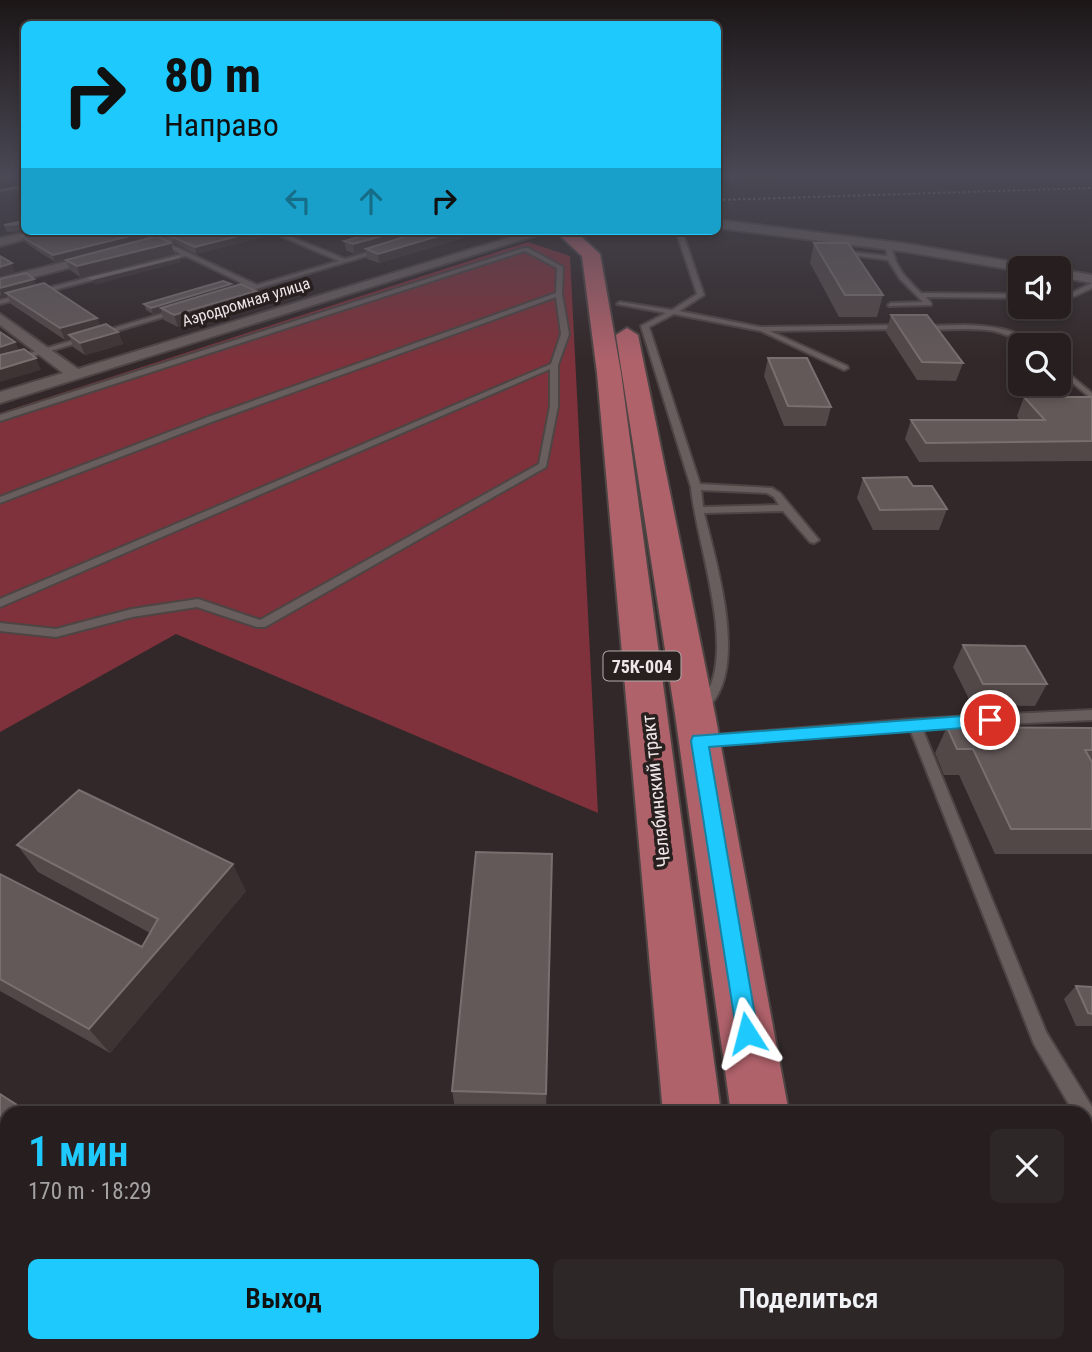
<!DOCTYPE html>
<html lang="ru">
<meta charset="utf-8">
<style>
:root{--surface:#261e1f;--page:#2e2728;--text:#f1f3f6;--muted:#a4a2a4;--line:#423c3d;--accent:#1ec9fd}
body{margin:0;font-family:"Roboto Condensed",sans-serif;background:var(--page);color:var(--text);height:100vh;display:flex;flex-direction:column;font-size:26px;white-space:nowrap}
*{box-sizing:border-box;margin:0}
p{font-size:23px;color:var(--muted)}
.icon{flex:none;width:38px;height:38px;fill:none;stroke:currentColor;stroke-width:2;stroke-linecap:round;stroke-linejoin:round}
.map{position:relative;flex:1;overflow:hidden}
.sheet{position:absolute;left:0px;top:1106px;width:1092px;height:247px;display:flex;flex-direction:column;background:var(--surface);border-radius:21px 21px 0 0;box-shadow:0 4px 10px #0003,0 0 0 2px var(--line)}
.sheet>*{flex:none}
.banner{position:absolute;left:21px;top:21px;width:700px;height:214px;border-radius:10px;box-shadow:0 4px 10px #0003,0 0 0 2px var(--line);background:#1ec9fd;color:#111;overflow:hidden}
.controls{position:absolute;left:1008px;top:256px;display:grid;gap:14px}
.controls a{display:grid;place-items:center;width:63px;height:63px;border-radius:10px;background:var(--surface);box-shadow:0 4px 10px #0003,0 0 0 2px var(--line);font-size:35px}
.pin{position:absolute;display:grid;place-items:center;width:60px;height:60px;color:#fff;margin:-30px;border:4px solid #fff;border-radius:50%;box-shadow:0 2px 7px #0007}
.me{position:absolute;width:77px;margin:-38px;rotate:351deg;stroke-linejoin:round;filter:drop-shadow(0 0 5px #0008)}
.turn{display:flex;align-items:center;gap:24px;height:147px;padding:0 28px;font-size:32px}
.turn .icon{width:91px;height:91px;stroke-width:2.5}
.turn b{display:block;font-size:49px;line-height:60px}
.lanes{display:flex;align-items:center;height:66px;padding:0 28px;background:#0003;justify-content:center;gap:35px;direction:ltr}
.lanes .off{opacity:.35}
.round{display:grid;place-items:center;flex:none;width:74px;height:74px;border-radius:10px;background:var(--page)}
.summary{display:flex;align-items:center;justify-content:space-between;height:119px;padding:0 28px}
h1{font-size:42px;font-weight:600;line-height:52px;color:var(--accent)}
.action{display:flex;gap:14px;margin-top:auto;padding:14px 28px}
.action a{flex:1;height:80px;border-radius:10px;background:var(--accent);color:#111;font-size:28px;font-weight:600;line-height:80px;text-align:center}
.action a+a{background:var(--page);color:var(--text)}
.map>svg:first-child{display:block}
</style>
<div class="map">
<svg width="1092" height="1352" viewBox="0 0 1092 1352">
<rect width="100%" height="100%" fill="#322829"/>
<!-- green -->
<path fill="#7f323b" d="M528 242 570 256 598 813 176 634 0 732V413Z"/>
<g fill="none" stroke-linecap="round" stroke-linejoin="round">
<defs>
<g id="service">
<path d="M800 173H807L790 179 718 177V175L790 177Z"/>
<path d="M269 231H277L345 259 380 249 383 251 236 295 233 293 234 292 250 287 186 256 0 304V300L181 254 159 243 161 240 257 285 339 261Z"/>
<path d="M676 231H682L704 295 679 311 760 327 903 325 907 327 903 329 770 331 847 366 848 368 844 370 761 331 674 314 649 327 700 484 772 488 780 493 819 540 814 543 810 542 783 511 704 513C716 561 746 660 713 702 708 709 706 714 696 712L695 709C698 703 704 698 708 691 734 642 696 541 691 487L641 326 666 313 617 304 620 302 672 310 697 294ZM701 490 767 493 774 497 779 505 703 507Z"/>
<path d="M889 244 892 246C894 267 907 279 921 293L1020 294V298L926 297 931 303V305L889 306 888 305 891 303 923 302 900 279 888 260 837 253 840 251 887 256 886 246Z"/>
<path d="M524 248H528L563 267 562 294 569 334 558 365V406L546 467 265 627H257L197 607 132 617 56 637 0 631V623L56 629 132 609 198 599 260 620 539 464 550 406V369L0 607V599L551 364 561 334 556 297 214 421 0 503V497L208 417 556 293 557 268 525 251 0 421V415Z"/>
<path d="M1092 283V288L1075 296 1059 299V295L1071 293Z"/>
<path d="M178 309 180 310V312L0 366V362Z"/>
<path d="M965 325C990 326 1016 328 1037 345 1022 345 1009 334 994 331 970 327 945 330 921 330L917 328 921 326Z"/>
<path d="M1059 366 1092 393V399L1059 372Z"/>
<path d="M1092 710V720L922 728 1046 1032 1092 1107V1120L1085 1122V1113H1074L1034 1044 910 729 703 746 698 744 696 741 698 738 703 736 914 719Z"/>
<path d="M45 1346H68L66 1352H43Z"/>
<path d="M452 1346H489L491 1352H454Z"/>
</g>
<g id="minor">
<path d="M718 220 908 244 1025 264 1031 268H1020V271L908 252 718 228Z"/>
<path d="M33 231H56L0 246V238Z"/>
<path d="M189 231H210L0 286V278Z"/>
<path d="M531 231H550L0 403V392L63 373 0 325V314L78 369Z"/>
<path d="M1059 269 1092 275V283L1059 277Z"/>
</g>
<g id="primary">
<path d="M555 231H575L600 254 621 373 721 1113H663L597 373 582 256Z"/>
<path d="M627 328 638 335 715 714 789 1113H731L675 714 616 335Z"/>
<path d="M683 1346H753L754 1352H684Z"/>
<path d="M762 1346H832L833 1352H763Z"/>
</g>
</defs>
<!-- service casing -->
<use href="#service" stroke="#4d4444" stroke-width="4"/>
<!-- minor casing -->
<use href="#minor" stroke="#4d4444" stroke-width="4"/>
<!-- primary casing -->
<use href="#primary" stroke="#4d4444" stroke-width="4"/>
<!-- path -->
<path stroke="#978f8f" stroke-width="2" stroke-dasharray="2.5 2.5" stroke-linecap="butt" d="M718 200 1092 188"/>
<!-- service -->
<use href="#service" fill="#695e5e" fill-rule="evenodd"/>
<!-- minor -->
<use href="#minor" fill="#695e5e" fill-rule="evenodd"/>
<!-- primary -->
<use href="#primary" fill="#b0626b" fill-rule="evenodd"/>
</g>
<!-- wall -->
<g fill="#534848">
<path d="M24 221V231L7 232 4 225Z"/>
<path d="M40 231H178L55 262 24 242 21 236Z"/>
<path d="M379 231H486L379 263 367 259 366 250 354 254 346 250 344 241Z"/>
<path d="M271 235 196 254 174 243 172 237Z"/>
<path d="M814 243 883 295 877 317H839L810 263Z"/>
<path d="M174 253 80 277 70 270 66 260Z"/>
<path d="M0 279 36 285 97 318 100 326 118 332 123 344 85 355 73 347 70 338 65 340 11 304 7 295 1 297 0 296Z"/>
<path d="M231 284V287L256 291 258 302 178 327 164 320 161 311 153 314 146 310 144 304Z"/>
<path d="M891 315 963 363 956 381 917 380 886 332Z"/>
<path d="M768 358 831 407 826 426H784L764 376Z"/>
<path d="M1024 397H1092V461L919 462 905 439 911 420H1019L1017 416Z"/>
<path d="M863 478 913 486 947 509 939 530H873L857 498Z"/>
<path d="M963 645 1047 684 1035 706 972 705 953 667Z"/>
<path d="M947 727 1092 728V854H995L959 775H944L935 753Z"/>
<path d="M17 845 246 891 110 1053 0 991V874L142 947 150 933 38 872Z"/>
<path d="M552 854 546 1113H456L452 1091Z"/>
<path d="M1076 986 1092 987V1026H1076L1064 999Z"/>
</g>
<!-- shaded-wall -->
<g fill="#3f3434">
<path d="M21 175 23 180 0 186V180Z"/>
<path d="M24 187V193L0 198V191Z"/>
<path d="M150 231H178L55 262 53 255Z"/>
<path d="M258 231H270L271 235 196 254 195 247Z"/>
<path d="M400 231H432L354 254 353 244Z"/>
<path d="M455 231H486L379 263 378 254Z"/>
<path d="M171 243 174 253 80 277 77 266Z"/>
<path d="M180 257 181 262 95 285 93 279Z"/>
<path d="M12 263 15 272 0 276V267Z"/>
<path d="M34 279 37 287 6 293 7 295 1 297 0 288Z"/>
<path d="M231 284 232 290 161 308V311L153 314 151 308Z"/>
<path d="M256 291 258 302 178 327 174 315Z"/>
<path d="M97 318 101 329 69 335 70 338 65 340 60 328Z"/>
<path d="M118 332 123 344 85 355 80 343Z"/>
<path d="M15 342 20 353 0 359V347Z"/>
<path d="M36 358 41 370 0 382V369Z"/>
<path d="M233 864 246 891 110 1053 89 1029Z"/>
<path d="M17 1105 26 1113H10Z"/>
<path d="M7 1116V1169L0 1177V1124Z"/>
</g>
<!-- building -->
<g fill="#635959" stroke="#796f6f" stroke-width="2">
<path d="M0 173H24V187L0 191V190L22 186 24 177 21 175 0 180Z"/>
<path d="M24 221V224L4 225Z"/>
<path d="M40 231H150L53 255 21 236Z"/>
<path d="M194 231H258L195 247 172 237Z"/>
<path d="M379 231H400L353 244 344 241Z"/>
<path d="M423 231H455L378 254 366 249Z"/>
<path d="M157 236 171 243 77 266 66 260Z"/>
<path d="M814 243H848L883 295H845Z"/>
<path d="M0 256 12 263 0 267Z"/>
<path d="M180 257 93 279 90 278Z"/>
<path d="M26 273 34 279 0 288V279Z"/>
<path d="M223 281 231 284 151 308 144 304Z"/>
<path d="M44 283 97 318 60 328 6 293Z"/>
<path d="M241 284 256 291 174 315 161 308Z"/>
<path d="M891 315H927L963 363 922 362Z"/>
<path d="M106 324 118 332 80 343 69 335Z"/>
<path d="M0 332 15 342 0 347Z"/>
<path d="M24 349 36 358 0 369V355Z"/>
<path d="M768 358H807L831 407 788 406Z"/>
<path d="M1024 397H1092V441L926 443 911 420H1045Z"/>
<path d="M907 477 913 486H932L947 509 880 510 863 478Z"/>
<path d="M963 645 1025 646 1047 684H983Z"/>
<path d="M947 727 1092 728V750H1085L1092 762V829H1011L973 749H957Z"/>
<path d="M79 790 233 864 89 1029 0 979V874L142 947 158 919 17 845Z"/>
<path d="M476 852 552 854 546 1094 452 1091Z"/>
<path d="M1076 986 1092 987V1014L1088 1013Z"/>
<path d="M0 1094 17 1105 10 1113H7V1116L0 1124Z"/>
</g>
<!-- sky -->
<linearGradient id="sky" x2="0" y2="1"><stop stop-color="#1c1617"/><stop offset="0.48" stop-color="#494854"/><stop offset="1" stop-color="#494854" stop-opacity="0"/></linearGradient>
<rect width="1092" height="362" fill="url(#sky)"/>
<!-- route -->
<path fill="#1ec9fd" stroke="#1483a4" stroke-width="2" d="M990 714 999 720 990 726 709 747 758 1033 755 1041 747 1045 738 1041 691 741 693 736Z"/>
<g text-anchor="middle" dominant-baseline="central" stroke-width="7" stroke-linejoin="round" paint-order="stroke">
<!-- far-street labels -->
<g font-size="16" fill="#eee7e7" stroke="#281f1f">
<text transform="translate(246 302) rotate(-17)">Аэродромная улица</text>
</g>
<!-- shield labels -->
<rect fill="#281f1f" stroke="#b3abab" stroke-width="2" x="603.5" y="651.5" width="77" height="29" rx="5"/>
<g font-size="18" font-weight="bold" fill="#eee7e7">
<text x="642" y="666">75К-004</text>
</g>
<!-- street labels -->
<g font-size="19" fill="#eee7e7" stroke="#281f1f">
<text transform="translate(656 791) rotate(-96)">Челябинский тракт</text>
</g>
</g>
</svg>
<div class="controls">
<a><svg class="icon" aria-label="sound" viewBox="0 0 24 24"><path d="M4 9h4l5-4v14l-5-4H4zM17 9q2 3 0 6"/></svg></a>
<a><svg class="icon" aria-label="search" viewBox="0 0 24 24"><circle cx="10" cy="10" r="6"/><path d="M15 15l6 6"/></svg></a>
</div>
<div class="pin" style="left:990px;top:720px;background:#d93025"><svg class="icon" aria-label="arrive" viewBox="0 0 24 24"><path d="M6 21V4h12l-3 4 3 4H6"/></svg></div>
<svg class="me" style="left:747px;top:1033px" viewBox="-20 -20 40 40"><path d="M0-17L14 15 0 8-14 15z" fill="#1ec9fd" stroke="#fff" stroke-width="4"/></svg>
<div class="banner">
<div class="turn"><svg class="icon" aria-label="right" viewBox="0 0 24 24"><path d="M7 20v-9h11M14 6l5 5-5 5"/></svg><div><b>80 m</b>Направо</div></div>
<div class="lanes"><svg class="icon off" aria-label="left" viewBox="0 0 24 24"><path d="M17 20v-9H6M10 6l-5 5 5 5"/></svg><svg class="icon off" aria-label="ahead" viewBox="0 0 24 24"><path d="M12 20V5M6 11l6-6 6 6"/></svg><svg class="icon" aria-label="right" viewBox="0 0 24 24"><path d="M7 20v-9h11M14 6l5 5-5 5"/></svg></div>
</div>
<section class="sheet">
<div class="summary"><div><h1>1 мин</h1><p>170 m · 18:29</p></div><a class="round"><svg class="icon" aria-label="close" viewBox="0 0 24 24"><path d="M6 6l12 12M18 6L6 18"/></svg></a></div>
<div class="action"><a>Выход</a><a>Поделиться</a></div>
</section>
</div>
